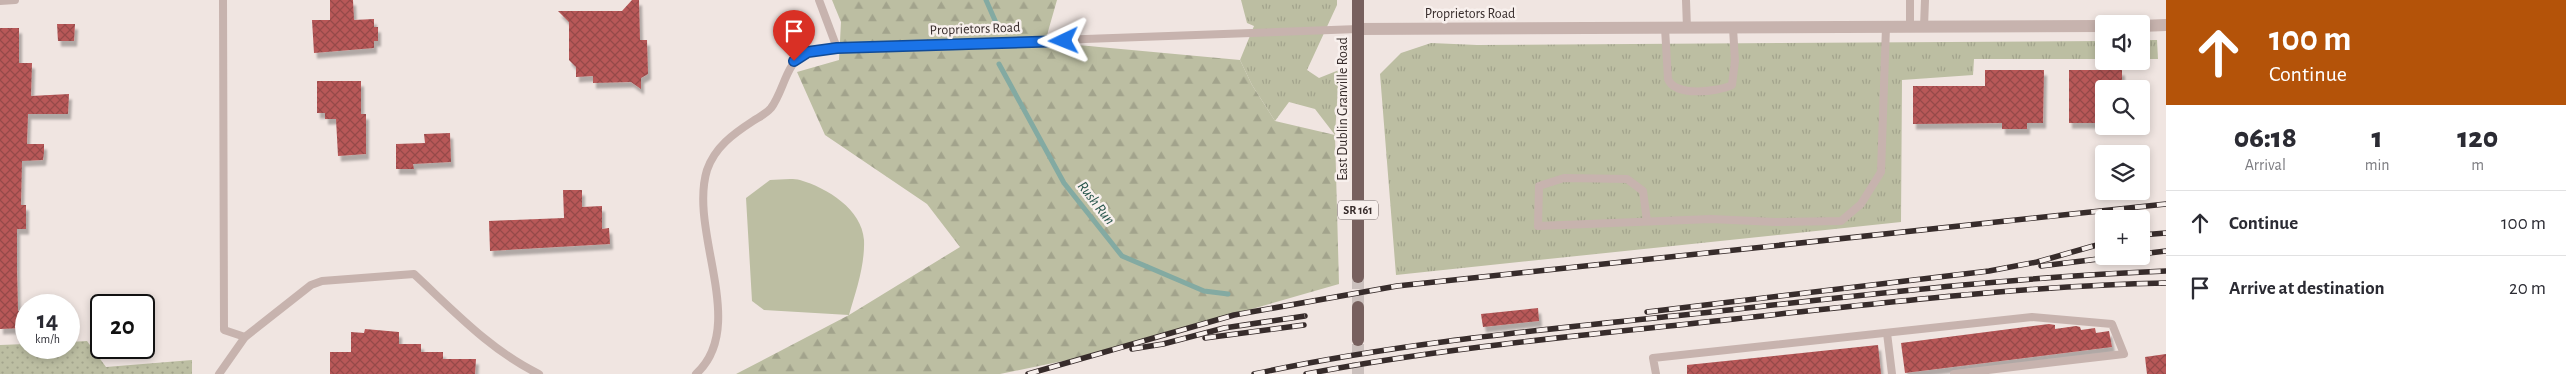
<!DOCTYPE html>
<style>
:root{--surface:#fff;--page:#f7f7f7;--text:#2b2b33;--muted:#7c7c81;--line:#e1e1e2}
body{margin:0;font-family:"Alegreya Sans",sans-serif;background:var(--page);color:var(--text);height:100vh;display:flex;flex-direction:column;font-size:19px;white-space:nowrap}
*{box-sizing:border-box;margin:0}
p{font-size:16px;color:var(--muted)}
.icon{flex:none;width:28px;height:28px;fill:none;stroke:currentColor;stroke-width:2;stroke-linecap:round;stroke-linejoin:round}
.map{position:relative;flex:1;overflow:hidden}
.sheet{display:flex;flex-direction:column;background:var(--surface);width:400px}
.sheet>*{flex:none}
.banner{background:#b45309;color:#fff;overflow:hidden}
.buttons{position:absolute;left:2095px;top:15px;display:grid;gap:10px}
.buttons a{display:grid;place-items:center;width:55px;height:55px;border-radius:5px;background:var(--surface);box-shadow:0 2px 8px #0003;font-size:25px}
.speed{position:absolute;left:15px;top:294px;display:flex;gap:10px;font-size:25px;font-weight:700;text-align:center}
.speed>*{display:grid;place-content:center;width:65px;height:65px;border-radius:50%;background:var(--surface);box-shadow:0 2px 8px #0003;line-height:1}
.speed small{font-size:12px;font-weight:400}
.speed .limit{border:2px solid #111;border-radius:8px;background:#fff;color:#111}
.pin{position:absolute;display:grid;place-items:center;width:42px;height:42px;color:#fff;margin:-51px -21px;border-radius:50% 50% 50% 0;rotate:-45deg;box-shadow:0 0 5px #0007}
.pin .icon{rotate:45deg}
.me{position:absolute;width:55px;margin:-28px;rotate:268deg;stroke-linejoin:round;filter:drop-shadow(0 0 4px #0008)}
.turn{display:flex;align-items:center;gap:18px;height:105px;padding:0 20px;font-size:22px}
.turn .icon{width:65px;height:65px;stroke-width:2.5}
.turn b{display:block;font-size:35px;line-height:42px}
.eta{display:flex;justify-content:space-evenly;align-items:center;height:85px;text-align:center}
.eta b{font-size:30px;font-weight:800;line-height:35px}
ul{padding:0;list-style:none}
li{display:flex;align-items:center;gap:15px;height:65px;padding:0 20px;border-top:1px solid var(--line)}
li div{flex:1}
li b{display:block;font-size:19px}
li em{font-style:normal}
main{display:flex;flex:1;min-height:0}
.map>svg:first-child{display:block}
</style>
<main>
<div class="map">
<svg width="2166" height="374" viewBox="0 0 2166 374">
<defs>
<pattern id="grass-tufts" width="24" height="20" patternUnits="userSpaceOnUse" patternTransform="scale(1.25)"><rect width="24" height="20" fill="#bcbea2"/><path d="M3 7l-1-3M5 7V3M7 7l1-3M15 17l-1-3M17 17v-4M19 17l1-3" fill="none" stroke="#a2a38c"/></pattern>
<pattern id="forest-firs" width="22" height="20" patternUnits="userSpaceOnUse" patternTransform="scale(1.25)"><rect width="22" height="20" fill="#bcbea2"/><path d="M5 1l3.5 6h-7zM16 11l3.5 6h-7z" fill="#a2a38c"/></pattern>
<pattern id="park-dots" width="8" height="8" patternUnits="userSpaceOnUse" patternTransform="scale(1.25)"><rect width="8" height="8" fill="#bcbea2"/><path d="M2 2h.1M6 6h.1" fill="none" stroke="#a2a38c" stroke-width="1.8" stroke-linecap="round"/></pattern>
<pattern id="building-cross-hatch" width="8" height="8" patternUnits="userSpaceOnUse" patternTransform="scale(1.25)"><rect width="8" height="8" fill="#b85858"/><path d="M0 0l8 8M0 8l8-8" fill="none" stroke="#964949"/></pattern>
<filter id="shadow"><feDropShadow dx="3" dy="5.5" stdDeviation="1" flood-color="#0004"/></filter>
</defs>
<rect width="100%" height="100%" fill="#f0e5e1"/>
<!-- grass -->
<g fill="url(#grass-tufts)">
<path d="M1241 0H1337V5L1307 70 1319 78 1339 70 1335 135 1315 109 1289 102 1275 121 1252 85 1240 60 1254 26 1247 23Z"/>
<path d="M2141 40H2157L2158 59H2141Z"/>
<path d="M2104 41V59H1974L1973 75 1902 80 1901 222 1396 275 1380 74 1401 53 1431 43 1477 45Z"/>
</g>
<!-- forest -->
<path fill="url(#forest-firs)" d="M832 0H1057L1045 42 1240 60 1252 85 1275 121 1335 135 1339 284 1087 356 1000 374H736L849 315 960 247 927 204 825 135 797 72 839 60 841 22Z"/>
<!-- park -->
<path fill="url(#park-dots)" d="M87 341 106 367 192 360V374H0V345L26 344V348H69V342Z"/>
<!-- garden -->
<path fill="#bcbea2" d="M770 180C779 180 791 178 800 180 827 188 862 209 864 240 865 265 856 291 849 315L764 310 752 301 746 198Z"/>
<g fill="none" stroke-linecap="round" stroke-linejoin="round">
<!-- stream -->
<g stroke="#83aaa2" stroke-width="5">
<path d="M986 0 997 25"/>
<path d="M999 64 1064 183 1122 256 1204 291 1228 294"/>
</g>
</g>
<!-- building -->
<g fill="url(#building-cross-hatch)" filter="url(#shadow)">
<path d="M330 0H353L354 20 374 19V27H378V41H374V48L314 53 312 20H330Z"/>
<path d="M632 0H639L640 40H647L648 74 641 78V89L631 82 593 83V76L576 77V67L569 60V22L558 11H622Z"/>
<path d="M57 24H75L74 41H58Z"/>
<path d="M0 28H19V63H32L31 96 69 94 68 114H28L27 144H44V152L43 160 22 161 21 205H26V229H17V270L18 311H22V328L0 329Z"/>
<path d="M1985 70H2044L2043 123H2027V129H2002V123L1913 124V86H1985Z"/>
<path d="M2069 70H2122V89H2104V123H2069Z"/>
<path d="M317 81H361V114H366V154L338 156 336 119H325V113H317Z"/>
<path d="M450 133 451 162 413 164 414 169H396V144L425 143 424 134Z"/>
<path d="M563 190H582V207L602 206V229L609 228 610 244 490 251 489 221 564 218Z"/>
<path d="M1538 308 1539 321 1483 327 1481 314Z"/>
<path d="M2049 324 2055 325V329L2076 326 2080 327 2081 330 2095 328 2096 333 2109 331 2112 347 1905 373 1901 343Z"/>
<path d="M365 329 399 332V344H421V352H443V359H476L475 374H330V352H351V332L364 333Z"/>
<path d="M1878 345 1881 374H1687V365Z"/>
<path d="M2166 354V374H2147L2145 357Z"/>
</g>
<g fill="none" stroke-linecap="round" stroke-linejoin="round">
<!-- primary-tunnel -->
<g stroke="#cbc0bd" stroke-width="12" stroke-dasharray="12 6" stroke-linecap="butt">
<path d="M1358 277V307"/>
<path d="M1358 374V340"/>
</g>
<!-- service -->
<g stroke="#c7b3ae" stroke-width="8">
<path d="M223 0 224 330 245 337"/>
<path d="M819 0 837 48"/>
<path d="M1686 0 1687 28"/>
<path d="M1910 0V27"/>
<path d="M0 1 15 0"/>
<path d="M1924 27 1925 0"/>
<path d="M1665 28 1668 79C1675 97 1718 92 1732 85L1735 61 1733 28"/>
<path d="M1647 221 1643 191 1627 179 1564 178 1539 186 1538 226 1711 219 1775 222 1841 221 1861 204 1881 172 1886 27"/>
<path d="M1887 333 1892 374"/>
<path d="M219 374 245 337 311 285 322 281 414 274C453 310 491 351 539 374"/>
<path d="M696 374C749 326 688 232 707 170 715 147 733 134 753 121 759 117 766 114 771 108 784 91 786 61 807 52 816 49 828 49 837 48L1358 29"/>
<path d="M1656 374 1653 358 2032 317 2112 324 2124 354 1954 374"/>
</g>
<!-- tertiary -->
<g stroke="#c7b3ae" stroke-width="12">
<path d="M2141 26 2166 25"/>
<path d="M1358 29 2104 26"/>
</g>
<!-- primary -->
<g stroke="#77605e" stroke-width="12">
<path d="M1358 0V277"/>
<path d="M1358 307V340"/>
</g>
<defs>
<g id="rail">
<path d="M2141 235 2166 233"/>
<path d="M2141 254 2166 251"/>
<path d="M2041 266 2123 256"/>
<path d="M1647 312 1989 271 2037 262 2104 243"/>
<path d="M1205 338 1304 325"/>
<path d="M1132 349 1163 344 1224 328 1305 316"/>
<path d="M1028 374 1234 315 1397 286 2166 204"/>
<path d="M1254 374C1401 342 1552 329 1702 313 1856 296 2011 277 2166 271"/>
<path d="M1306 374C1441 348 1579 336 1715 321 1865 305 2015 286 2166 283"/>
</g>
</defs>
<!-- rail casing -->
<use href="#rail" stroke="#372c2b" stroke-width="5.5"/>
<!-- rail -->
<use href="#rail" stroke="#f8f0ed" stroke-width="4" stroke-dasharray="11" stroke-linecap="butt"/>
</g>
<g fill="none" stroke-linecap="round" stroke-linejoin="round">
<defs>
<path id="route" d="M794 61 808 52 837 48 1064 41"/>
</defs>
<!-- route casing -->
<use href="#route" stroke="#114b97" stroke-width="12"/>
<!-- route -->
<use href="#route" stroke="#1a73e8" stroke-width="9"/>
</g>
<g text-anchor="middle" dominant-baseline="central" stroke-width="5" stroke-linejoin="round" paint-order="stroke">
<!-- shield labels -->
<rect fill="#f8f0ed" stroke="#716765" stroke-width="1" x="1338" y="200.5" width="40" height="19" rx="4"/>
<g font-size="12" font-weight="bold" fill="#372c2b">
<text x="1358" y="210">SR 161</text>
</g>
<!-- street labels -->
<g font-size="14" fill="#372c2b" stroke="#f8f0ed">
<text x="1470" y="14">Proprietors Road</text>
<text transform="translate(975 29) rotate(-2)">Proprietors Road</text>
<text transform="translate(1343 109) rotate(-90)">East Dublin Granville Road</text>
</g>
<!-- water labels -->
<g font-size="15" font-style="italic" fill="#26544b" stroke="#f8f0ed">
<text transform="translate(1096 203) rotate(52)">Rush Run</text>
</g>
</g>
</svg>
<div class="buttons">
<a><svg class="icon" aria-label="sound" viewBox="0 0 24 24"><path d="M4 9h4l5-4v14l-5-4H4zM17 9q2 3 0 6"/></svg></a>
<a><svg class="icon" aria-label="search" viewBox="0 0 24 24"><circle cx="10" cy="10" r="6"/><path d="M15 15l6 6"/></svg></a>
<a><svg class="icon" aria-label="layers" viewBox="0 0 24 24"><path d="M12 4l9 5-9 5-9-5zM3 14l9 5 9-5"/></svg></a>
<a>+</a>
</div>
<div class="speed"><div>14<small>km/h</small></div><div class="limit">20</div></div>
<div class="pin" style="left:794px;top:61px;background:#d93025"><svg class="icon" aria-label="arrive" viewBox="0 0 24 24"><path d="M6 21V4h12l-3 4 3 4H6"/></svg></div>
<svg class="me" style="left:1064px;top:41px" viewBox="-20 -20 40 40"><path d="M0-17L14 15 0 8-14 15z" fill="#1a73e8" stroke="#fff" stroke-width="4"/></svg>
</div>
<section class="sheet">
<div class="banner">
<div class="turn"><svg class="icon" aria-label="ahead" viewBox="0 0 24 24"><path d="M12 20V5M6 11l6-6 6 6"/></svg><div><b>100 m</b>Continue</div></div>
</div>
<div class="eta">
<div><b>06:18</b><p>Arrival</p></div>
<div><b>1</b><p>min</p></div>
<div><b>120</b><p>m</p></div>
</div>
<ul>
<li><svg class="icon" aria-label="ahead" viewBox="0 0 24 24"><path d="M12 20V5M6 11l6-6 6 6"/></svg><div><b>Continue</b></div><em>100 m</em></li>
<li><svg class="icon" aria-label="arrive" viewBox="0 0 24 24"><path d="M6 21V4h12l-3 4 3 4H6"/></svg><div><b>Arrive at destination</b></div><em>20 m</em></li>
</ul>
</section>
</main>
